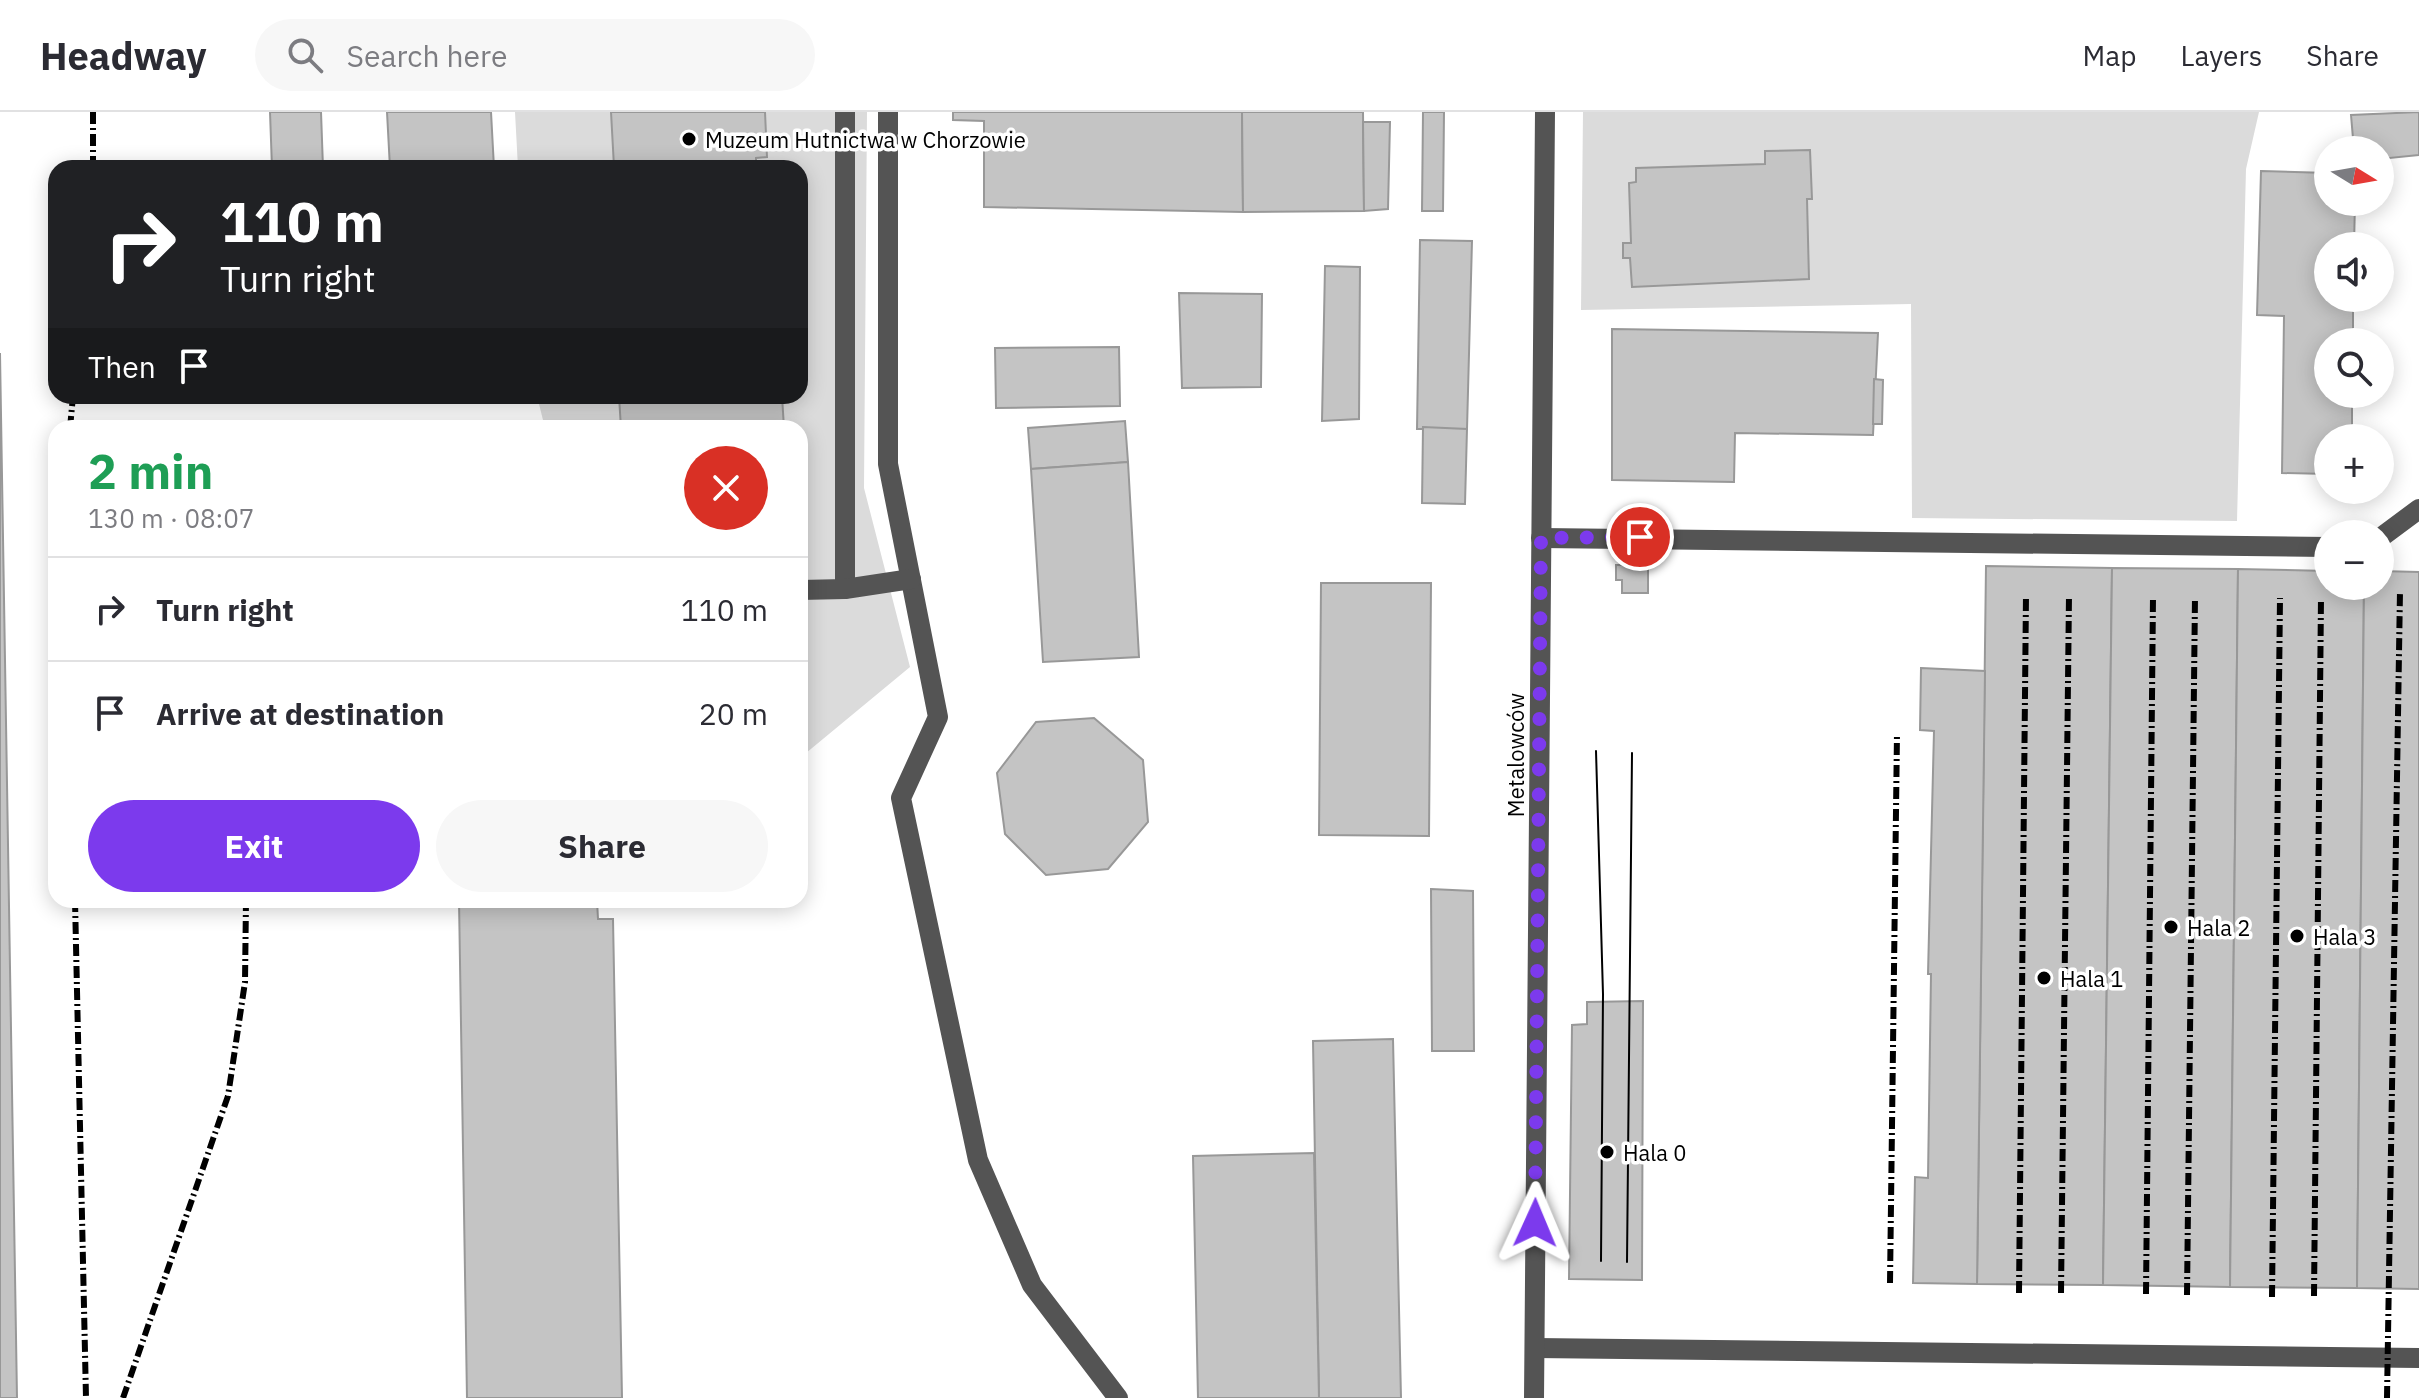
<!DOCTYPE html>
<meta charset="utf-8">
<style>
:root{--surface:#fff;--page:#f7f7f7;--text:#2b2b33;--muted:#7c7c81;--line:#e1e1e2;--accent:#7c3aed}
body{margin:0;font-family:"IBM Plex Sans",sans-serif;background:var(--page);color:var(--text);height:100vh;display:flex;flex-direction:column;font-size:30px;white-space:nowrap}
*{box-sizing:border-box;margin:0}
p{font-size:26px;color:var(--muted)}
.icon{flex:none;width:44px;height:44px;fill:none;stroke:currentColor;stroke-width:2;stroke-linecap:round;stroke-linejoin:round}
.map{position:relative;flex:1;overflow:hidden}
.side{position:absolute;left:48px;top:308px;width:760px;height:488px;display:flex;flex-direction:column;background:var(--surface);border-radius:24px;box-shadow:0 4px 20px #0003}
.side>*{flex:none}
.guide{position:absolute;left:48px;top:48px;width:760px;height:244px;border-radius:24px;box-shadow:0 4px 20px #0003;background:#202124;color:#fff;overflow:hidden}
.needle{width:52px;rotate:101deg}
.controls{position:absolute;left:2314px;top:24px;display:grid;gap:16px}
.controls a{display:grid;place-items:center;width:80px;height:80px;border-radius:50%;background:var(--surface);box-shadow:0 4px 20px #0003;font-size:40px}
.pin{position:absolute;display:grid;place-items:center;width:68px;height:68px;color:#fff;margin:-34px;border:4px solid #fff;border-radius:50%;box-shadow:0 2px 8px #0007}
.me{position:absolute;width:88px;margin:-44px;rotate:1deg;stroke-linejoin:round;filter:drop-shadow(0 0 6px #0008)}
.turn{display:flex;align-items:center;gap:28px;height:168px;padding:0 40px;font-size:36px}
.turn .icon{width:104px;height:104px;stroke-width:2.5}
.turn b{display:block;font-size:56px;line-height:68px}
.then{display:flex;align-items:center;height:76px;padding:0 40px;background:#0003;gap:16px;font-size:30px}
.round{display:grid;place-items:center;flex:none;width:84px;height:84px;border-radius:42px;background:var(--page)}
.head{display:flex;align-items:center;justify-content:space-between;height:136px;padding:0 40px}
h1{font-size:48px;font-weight:700;line-height:60px;color:#1e9e55}
.action{display:flex;gap:16px;margin-top:auto;padding:16px 40px}
.action a{flex:1;height:92px;border-radius:48px;background:var(--accent);color:#fff;font-size:32px;font-weight:700;line-height:92px;text-align:center}
.action a+a{background:var(--page);color:var(--text)}
ul{padding:0;list-style:none}
li{display:flex;align-items:center;gap:24px;height:104px;padding:0 40px;border-top:2px solid var(--line)}
li div{flex:1}
li b{display:block;font-size:30px}
li em{font-style:normal}
header{display:flex;align-items:center;gap:48px;box-sizing:border-box;height:112px;padding:0 40px;background:var(--surface);border-bottom:2px solid var(--line)}
header strong{font-size:38px}
nav{display:flex;gap:44px;margin-inline-start:auto;font-size:28px}
.search{width:560px;height:72px;background:var(--page);display:flex;align-items:center;gap:20px;box-sizing:border-box;padding:0 28px;border-radius:44px;color:var(--muted);font-size:30px}
.map>svg:first-child{display:block}
</style>
<header>
<strong>Headway</strong>
<div class="search"><svg class="icon" aria-label="search" viewBox="0 0 24 24"><circle cx="10" cy="10" r="6"/><path d="M15 15l6 6"/></svg>Search here</div>
<nav><a>Map</a><a>Layers</a><a>Share</a></nav>
</header>
<div class="map">
<svg width="2419" height="1286" viewBox="0 0 2419 1286">
<rect width="100%" height="100%" fill="#fff"/>
<!-- green -->
<g fill="#dbdbdb">
<path d="M515 0H867L864 376 910 555 800 646V316H545L537 284H800V56H518Z"/>
<path d="M1583 0H2259L2246 57 2237 409 1912 406 1911 192 1581 198Z"/>
</g>
<!-- building -->
<g fill="#c4c4c4" stroke="#989898" stroke-width="2">
<path d="M270 0H321L323 56H272Z"/>
<path d="M387 0H491L494 56H390Z"/>
<path d="M611 0H765L767 45 756 46V56H605L614 55Z"/>
<path d="M953 0H1242L1243 100 984 95V9L953 8Z"/>
<path d="M1242 0H1363L1364 99 1243 100Z"/>
<path d="M1423 0H1444L1443 99H1422Z"/>
<path d="M2419 0V43L2380 47V38H2354L2351 3Z"/>
<path d="M1363 10H1390L1388 97 1364 99Z"/>
<path d="M1810 38 1812 87H1807L1809 167 1632 175 1630 146H1623V131H1631L1629 71 1636 70V56L1765 52V39Z"/>
<path d="M2261 59 2328 61V90H2355L2354 134H2328V186H2353V230H2328V282H2352V326H2328V362L2282 361 2284 204 2257 203Z"/>
<path d="M1420 128 1472 129 1467 317H1417Z"/>
<path d="M1325 154 1360 155 1359 307 1322 309Z"/>
<path d="M1179 181 1262 182 1261 275 1182 276Z"/>
<path d="M1612 217 1878 221 1873 323 1735 321 1734 370 1612 368Z"/>
<path d="M1119 235 1120 294 996 296 995 236Z"/>
<path d="M0 241 17 1286H0Z"/>
<path d="M1874 267 1883 268 1882 312H1873Z"/>
<path d="M619 284H782L784 316H621Z"/>
<path d="M1125 309 1128 350 1031 357 1028 316Z"/>
<path d="M1423 315 1467 317 1465 392 1422 391Z"/>
<path d="M1128 350 1139 545 1043 550 1031 357Z"/>
<path d="M1623 442H1648V481H1622V468H1616V453H1623Z"/>
<path d="M1986 454 2112 456 2103 1173 1977 1172Z"/>
<path d="M2112 456 2238 457 2230 1175 2103 1173Z"/>
<path d="M2238 457 2328 459V474H2364L2357 1176 2230 1175Z"/>
<path d="M2380 459 2419 460V1177L2357 1176 2364 474H2380Z"/>
<path d="M1321 471H1431L1429 724 1319 723Z"/>
<path d="M1921 556 1985 559 1977 1172 1913 1171 1915 1065 1928 1066 1931 862H1928L1934 619 1920 618Z"/>
<path d="M1094 606 1143 648 1148 710 1108 757 1046 763 1005 722 997 661 1036 610Z"/>
<path d="M1431 777 1473 779 1474 939H1432Z"/>
<path d="M459 788H597L598 807H613L622 1286H467Z"/>
<path d="M1643 889 1642 1168 1569 1167 1572 913 1587 912V890Z"/>
<path d="M1393 927 1401 1286H1319L1313 929Z"/>
<path d="M1314 1041 1319 1286H1198L1193 1044Z"/>
</g>
<g fill="none" stroke-linecap="round" stroke-linejoin="round">
<!-- minor -->
<g stroke="#545454" stroke-width="20">
<path d="M845 0V477"/>
<path d="M888 0V352L938 605 901 686 978 1048 1032 1173 1118 1286"/>
<path d="M1541 426 2328 435"/>
<path d="M2380 426 2419 397"/>
<path d="M800 478 845 477 911 467"/>
<path d="M1535 1236 2419 1246"/>
<path d="M1534 1286 1545 0"/>
</g>
<!-- tram -->
<g stroke="#000" stroke-width="2">
<path d="M1596 639 1603 882 1601 1149"/>
<path d="M1627 1150 1632 641"/>
</g>
<!-- rail -->
<g stroke="#000" stroke-width="6" stroke-dasharray="12 4 2 4" stroke-linecap="butt">
<path d="M93 0V56"/>
<path d="M70 316 73 284"/>
<path d="M75 788 86 1286"/>
<path d="M1890 1171 1897 621"/>
<path d="M2019 1181 2026 483"/>
<path d="M2061 1181 2069 483"/>
<path d="M2146 1182 2153 485"/>
<path d="M2187 1183 2195 485"/>
<path d="M2314 1184 2321 486"/>
<path d="M2272 1185 2280 486"/>
<path d="M123 1286 228 984 245 870 246 788"/>
<path d="M2387 1286 2400 479"/>
</g>
</g>
<g fill="none" stroke-linecap="round" stroke-linejoin="round">
<!-- route -->
<path stroke="#7c3aed" stroke-width="14" stroke-dasharray="0 25.2" d="M1535 1111 1541 426 1640 425"/>
</g>
<!-- markers -->
<g fill="#000" stroke="#fff" stroke-width="3">
<circle cx="689" cy="27" r="8"/>
<circle cx="2171" cy="815" r="8"/>
<circle cx="2297" cy="824" r="8"/>
<circle cx="2044" cy="866" r="8"/>
<circle cx="1607" cy="1040" r="8"/>
</g>
<g text-anchor="middle" dominant-baseline="central" stroke-width="7" stroke-linejoin="round" paint-order="stroke">
<!-- poi labels -->
<g font-size="22" fill="#000" stroke="#fff" text-anchor="start">
<text x="705" y="27">Muzeum Hutnictwa w Chorzowie</text>
<text x="2187" y="815">Hala 2</text>
<text x="2313" y="824">Hala 3</text>
<text x="2060" y="866">Hala 1</text>
<text x="1623" y="1040">Hala 0</text>
</g>
<!-- street labels -->
<g font-size="22" fill="#000" stroke="#fff">
<text transform="translate(1515 643) rotate(-90)">Metalowców</text>
</g>
</g>
</svg>
<div class="controls">
<a><svg class="needle" viewBox="-14 -14 28 28"><path d="M0-13l5 13h-10z" fill="#e53935"/><path d="M0 13l5-13h-10z" fill="#7c7c81"/></svg></a>
<a><svg class="icon" aria-label="sound" viewBox="0 0 24 24"><path d="M4 9h4l5-4v14l-5-4H4zM17 9q2 3 0 6"/></svg></a>
<a><svg class="icon" aria-label="search" viewBox="0 0 24 24"><circle cx="10" cy="10" r="6"/><path d="M15 15l6 6"/></svg></a>
<a>+</a>
<a>−</a>
</div>
<div class="pin" style="left:1640px;top:425px;background:#d93025"><svg class="icon" aria-label="arrive" viewBox="0 0 24 24"><path d="M6 21V4h12l-3 4 3 4H6"/></svg></div>
<svg class="me" style="left:1535px;top:1111px" viewBox="-20 -20 40 40"><path d="M0-17L14 15 0 8-14 15z" fill="#7c3aed" stroke="#fff" stroke-width="4"/></svg>
<div class="guide">
<div class="turn"><svg class="icon" aria-label="right" viewBox="0 0 24 24"><path d="M7 20v-9h11M14 6l5 5-5 5"/></svg><div><b>110 m</b>Turn right</div></div>
<div class="then">Then<svg class="icon" aria-label="arrive" viewBox="0 0 24 24"><path d="M6 21V4h12l-3 4 3 4H6"/></svg></div>
</div>
<section class="side">
<div class="head"><div><h1>2 min</h1><p>130 m · 08:07</p></div><a class="round" style="background:#d93025;color:#fff"><svg class="icon" aria-label="close" viewBox="0 0 24 24"><path d="M6 6l12 12M18 6L6 18"/></svg></a></div>
<ul>
<li><svg class="icon" aria-label="right" viewBox="0 0 24 24"><path d="M7 20v-9h11M14 6l5 5-5 5"/></svg><div><b>Turn right</b></div><em>110 m</em></li>
<li><svg class="icon" aria-label="arrive" viewBox="0 0 24 24"><path d="M6 21V4h12l-3 4 3 4H6"/></svg><div><b>Arrive at destination</b></div><em>20 m</em></li>
</ul>
<div class="action"><a>Exit</a><a>Share</a></div>
</section>
</div>
